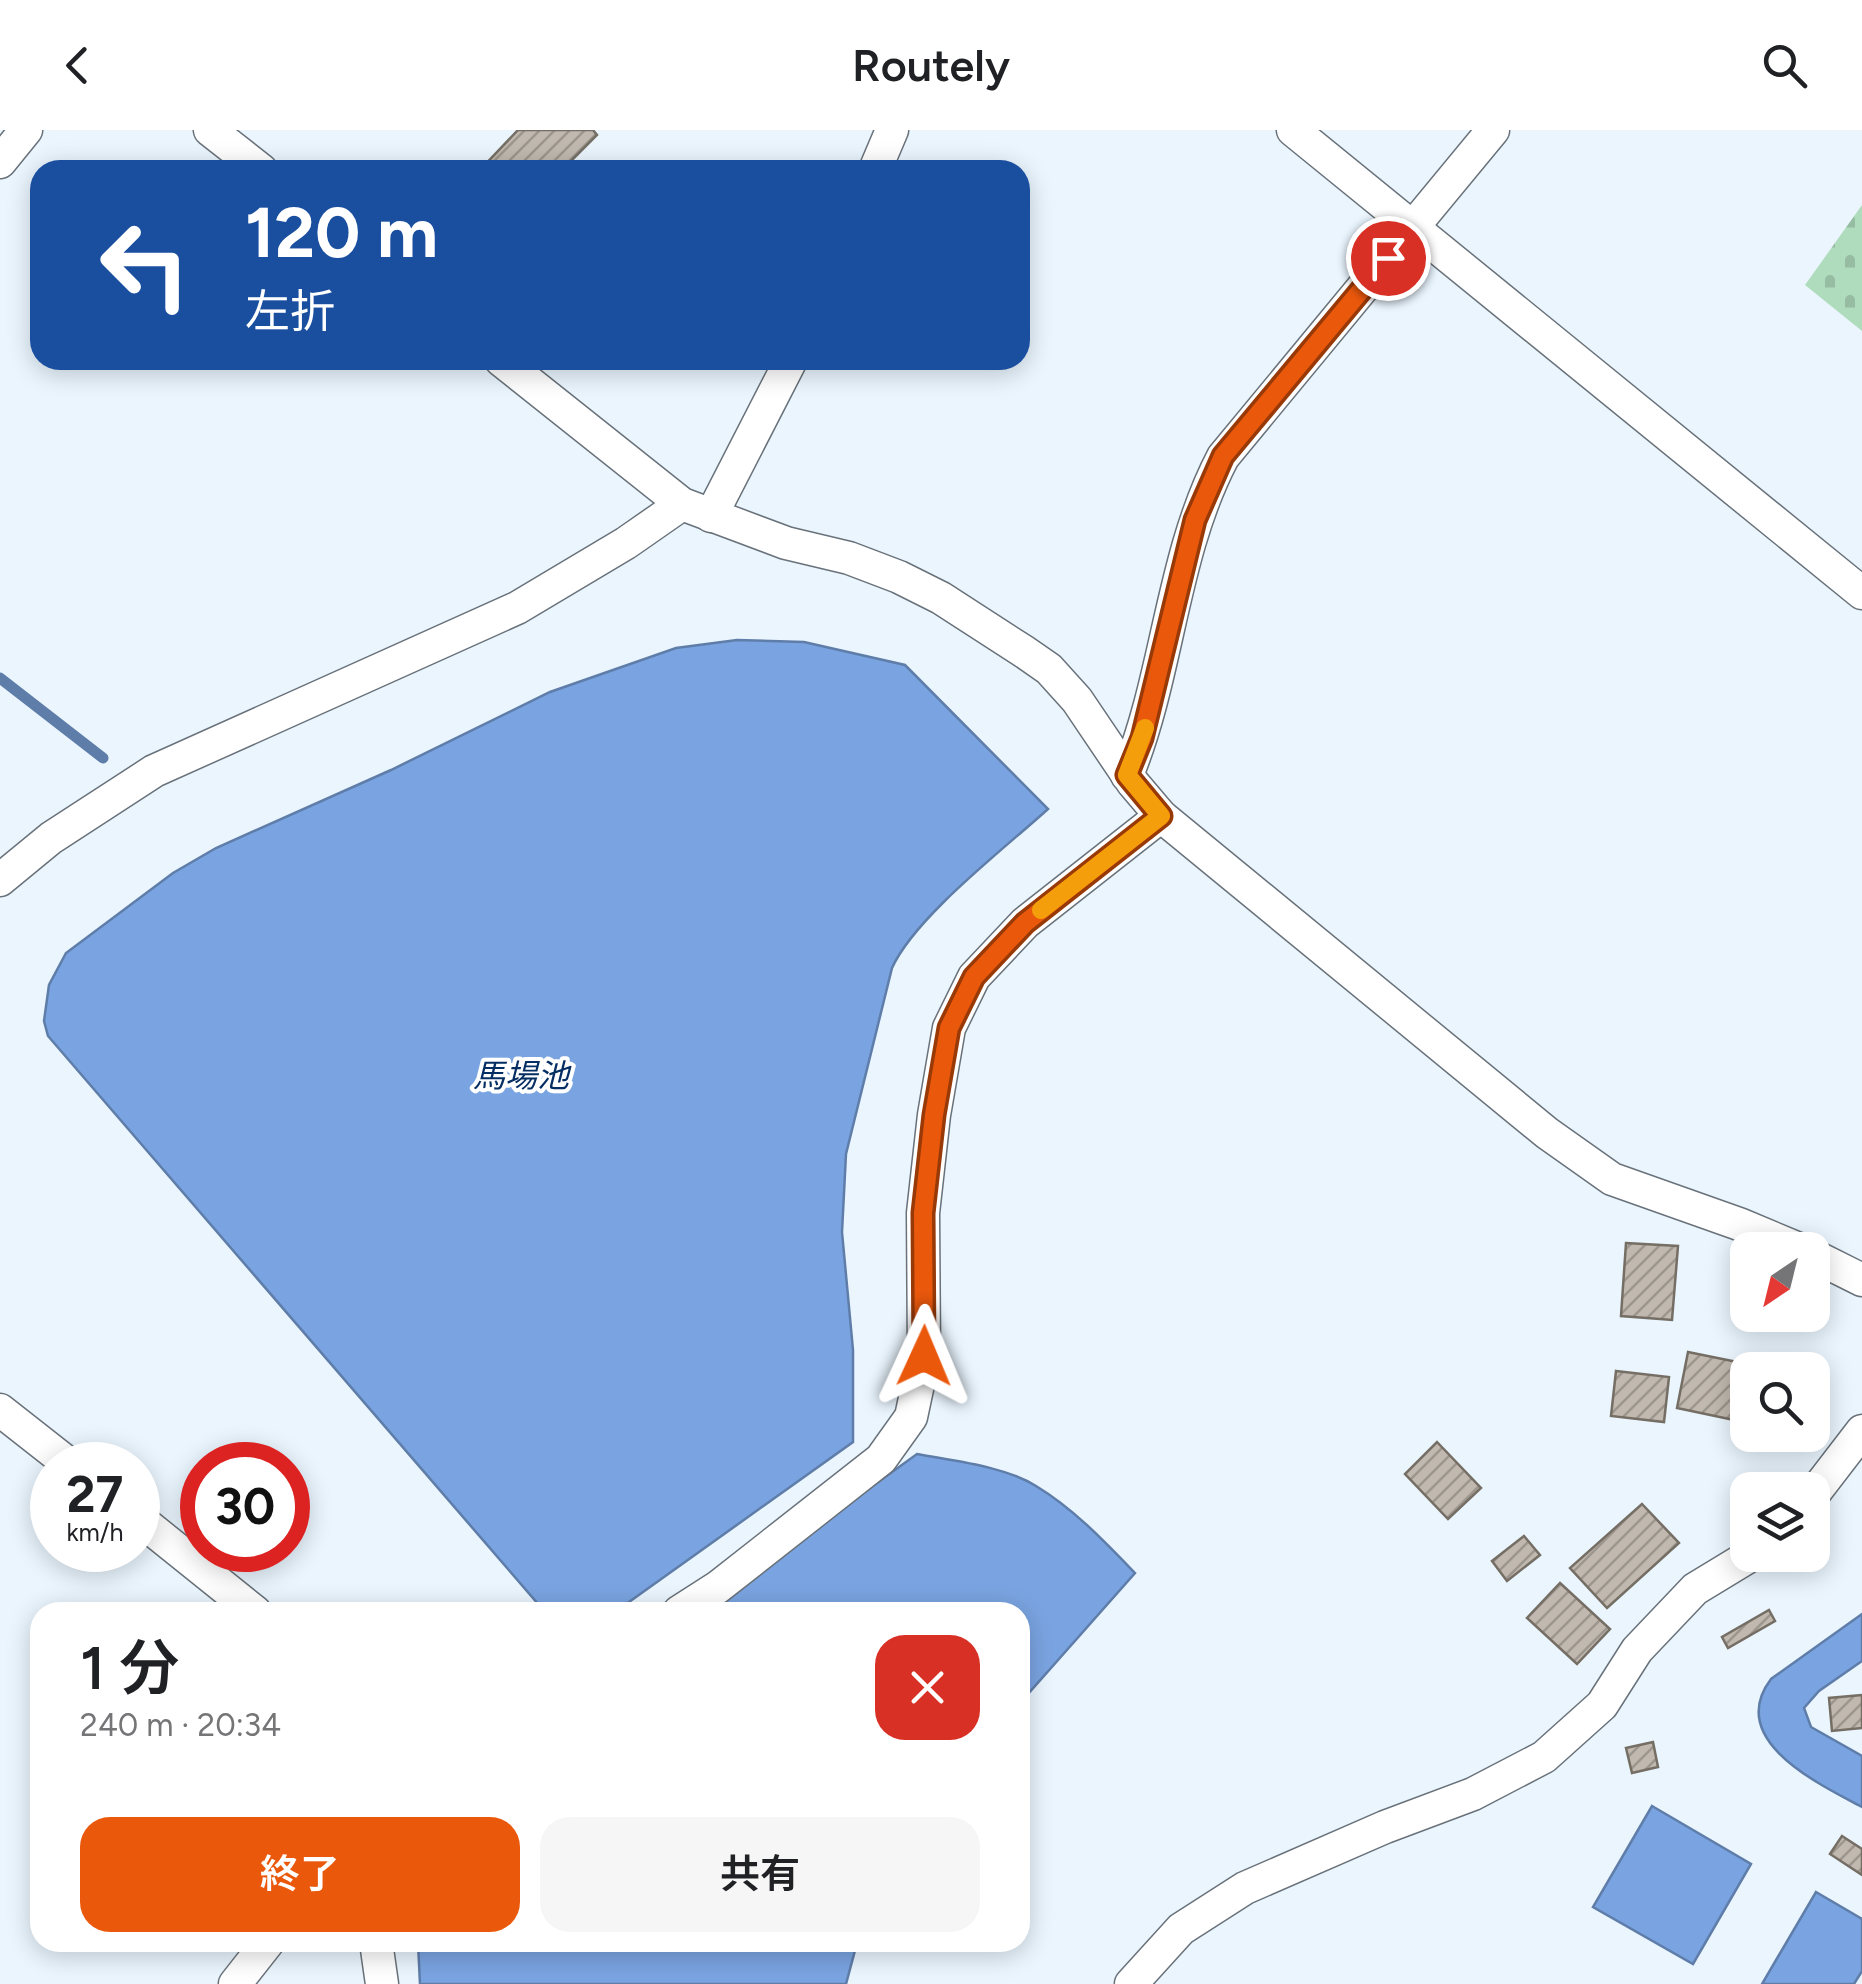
<!DOCTYPE html>
<html lang="ja">
<meta charset="utf-8">
<style>
:root{--surface:#fff;--page:#f6f6f6;--text:#202124;--muted:#757577;--accent:#ea580c}
body{margin:0;font-family:Figtree,"Noto Sans JP",sans-serif;background:var(--page);color:var(--text);height:100vh;display:flex;flex-direction:column;font-size:38px;white-space:nowrap}
*{box-sizing:border-box;margin:0}
p{font-size:32px;color:var(--muted)}
.icon{flex:none;width:55px;height:55px;fill:none;stroke:currentColor;stroke-width:2;stroke-linecap:round;stroke-linejoin:round}
.map{position:relative;flex:1;overflow:hidden}
.drawer{position:absolute;left:30px;top:1472px;width:1000px;height:350px;display:flex;flex-direction:column;background:var(--surface);border-radius:30px;box-shadow:0 5px 25px #0003}
.drawer>*{flex:none}
.hud{position:absolute;left:30px;top:30px;width:1000px;height:210px;border-radius:30px;box-shadow:0 5px 25px #0003;background:#1a4fa0;color:#fff;overflow:hidden}
.needle{width:65px;rotate:215deg}
.buttons{position:absolute;left:1730px;top:1102px;display:grid;gap:20px}
.buttons a{display:grid;place-items:center;width:100px;height:100px;border-radius:20px;background:var(--surface);box-shadow:0 5px 25px #0003;font-size:50px}
.speed{position:absolute;left:30px;top:1312px;display:flex;gap:20px;font-size:50px;font-weight:700;text-align:center}
.speed>*{display:grid;place-content:center;width:130px;height:130px;border-radius:50%;background:var(--surface);box-shadow:0 5px 25px #0003;line-height:1}
.speed small{font-size:25px;font-weight:400}
.speed .limit{border:15px solid #d22;background:#fff;color:#111}
.pin{position:absolute;display:grid;place-items:center;width:85px;height:85px;color:#fff;margin:-42px;border:5px solid #fff;border-radius:50%;box-shadow:0 2px 10px #0007}
.me{position:absolute;width:110px;margin:-55px;rotate:1deg;stroke-linejoin:round;filter:drop-shadow(0 0 8px #0008)}
.turn{display:flex;align-items:center;gap:35px;height:210px;padding:0 50px;font-size:45px}
.turn .icon{width:130px;height:130px;stroke-width:2.5}
.turn b{display:block;font-size:70px;line-height:85px}
.round{display:grid;place-items:center;flex:none;width:105px;height:105px;border-radius:30px;background:var(--page)}
.summary{display:flex;align-items:center;justify-content:space-between;height:170px;padding:0 50px}
h1{font-size:60px;font-weight:600;line-height:75px}
.primary-button{display:flex;gap:20px;margin-top:auto;padding:20px 50px}
.primary-button a{flex:1;height:115px;border-radius:30px;background:var(--accent);color:#fff;font-size:40px;font-weight:600;line-height:115px;text-align:center}
.primary-button a+a{background:var(--page);color:var(--text)}
header{display:flex;justify-content:space-between;align-items:center;height:130px;padding:0 50px;background:var(--surface);font-size:45px;font-weight:600}
.map>svg:first-child{display:block}
</style>
<header><svg class="icon" aria-label="back" viewBox="0 0 24 24"><path d="M15 5l-7 7 7 7"/></svg>Routely<svg class="icon" aria-label="search" viewBox="0 0 24 24"><circle cx="10" cy="10" r="6"/><path d="M15 15l6 6"/></svg></header>
<div class="map">
<svg width="1862" height="1854" viewBox="0 0 1862 1854">
<defs>
<pattern id="cemetery-stones" width="16" height="16" patternUnits="userSpaceOnUse" patternTransform="scale(2.5)"><rect width="16" height="16" fill="#afdcbd"/><path d="M2 7V4a2 2 0 0 1 4 0v3zM10 15v-3a2 2 0 0 1 4 0v3z" fill="#96bca2"/></pattern>
<pattern id="building-hatch" width="6" height="6" patternUnits="userSpaceOnUse" patternTransform="scale(2.5)"><rect width="6" height="6" fill="#c1b9af"/><path d="M-1 1l2-2M0 6l6-6M5 7l2-2" fill="none" stroke="#9c968e"/></pattern>
</defs>
<rect width="100%" height="100%" fill="#eaf5fe"/>
<!-- cemetery -->
<path fill="url(#cemetery-stones)" d="M1862 75V201L1805 155Z"/>
<!-- water -->
<g fill="#7aa4e1" stroke="#5f7da9" stroke-width="2.5">
<path d="M737 510 804 512 905 535 1048 679C1004 719 915 787 892 838L846 1024 842 1102 853 1220V1312L615 1482H545L48 906 44 891 49 855 66 823 173 743 216 718 391 640 550 562 676 518Z"/>
<path d="M917 1324C953 1331 1004 1336 1036 1356 1074 1379 1105 1412 1135 1443L1020 1573V1482H698Z"/>
<path d="M1862 1484V1531L1819 1561 1804 1578 1811 1597 1862 1626V1677C1819 1654 1725 1610 1771 1549Z"/>
<path d="M1652 1676 1751 1734 1693 1834 1593 1777Z"/>
<path d="M1816 1762 1862 1789V1841L1854 1854H1762Z"/>
<path d="M418 1813V1812L857 1813 846 1854H420Z"/>
</g>
<g fill="none" stroke-linecap="round" stroke-linejoin="round">
<!-- stream -->
<path stroke="#5f7da9" stroke-width="11" d="M0 548 103 628"/>
</g>
<!-- building -->
<g fill="url(#building-hatch)" stroke="#756e65" stroke-width="2.5">
<path d="M518 0H593L597 5 562 40H480Z"/>
<path d="M1626 1113 1678 1116 1672 1190 1621 1186Z"/>
<path d="M1688 1222 1762 1237V1240H1748V1293L1677 1278Z"/>
<path d="M1616 1241 1669 1247 1664 1292 1611 1286Z"/>
<path d="M1437 1312 1481 1358 1448 1389 1405 1344Z"/>
<path d="M1642 1374 1679 1413 1607 1478 1570 1438Z"/>
<path d="M1524 1406 1540 1425 1507 1451 1492 1431Z"/>
<path d="M1560 1453 1610 1499 1577 1534 1527 1488Z"/>
<path d="M1769 1480 1775 1491 1728 1518 1722 1507Z"/>
<path d="M1862 1565V1598L1832 1601 1829 1568Z"/>
<path d="M1653 1612 1658 1637 1632 1643 1626 1618Z"/>
<path d="M1842 1706 1862 1719V1745L1830 1724Z"/>
</g>
<g fill="none" stroke-linecap="round" stroke-linejoin="round">
<defs>
<g id="street">
<path d="M210 0 261 40"/>
<path d="M1293 0 1862 463"/>
<path d="M0 32 26 0"/>
<path d="M875 40 892 0"/>
<path d="M501 230 682 374 786 413 849 428 899 447 941 468 1023 521 1049 539 1077 570 1133 653 1161 686 1547 1003 1612 1049 1739 1094 1801 1120"/>
<path d="M711 386 791 230"/>
<path d="M1127 645C1169 542 1171 426 1223 327L1493 0"/>
<path d="M0 750 51 708 154 641 517 478 626 413 682 374"/>
<path d="M1812 1125 1862 1150"/>
<path d="M0 1280 70 1335"/>
<path d="M1812 1366 1862 1301"/>
<path d="M138 1388 255 1482"/>
<path d="M679 1482 718 1457 881 1329 911 1287 924 1226 923 1083 934 985 949 898 974 847 1025 793 1161 686"/>
<path d="M376 1812 382 1854"/>
<path d="M235 1854 268 1812"/>
<path d="M1131 1854 1181 1799 1245 1758 1385 1697 1473 1664 1544 1627 1602 1575 1637 1520 1695 1459 1751 1425"/>
</g>
</defs>
<!-- street casing -->
<use href="#street" stroke="#69727a" stroke-width="35"/>
<!-- street -->
<use href="#street" stroke="#fff" stroke-width="32"/>
</g>
<g fill="none" stroke-linecap="round" stroke-linejoin="round">
<defs>
<path id="route" d="M924 1226 923 1083 934 985 949 898 974 847 1025 793 1161 686 1127 645 1142 608 1195 390 1223 326 1388 128"/>
</defs>
<!-- route casing -->
<use href="#route" stroke="#983908" stroke-width="25"/>
<!-- route -->
<use href="#route" stroke="#ea580c" stroke-width="18"/>
<!-- slow -->
<path stroke="#f59e0b" stroke-width="18" d="M1041 780 1161 686 1127 645 1145 598"/>
</g>
<g text-anchor="middle" dominant-baseline="central" stroke-width="8" stroke-linejoin="round" paint-order="stroke">
<!-- water labels -->
<g font-size="32" font-style="italic" fill="#052e63" stroke="#fff">
<text x="521" y="946">馬場池</text>
</g>
</g>
</svg>
<div class="buttons">
<a><svg class="needle" viewBox="-14 -14 28 28"><path d="M0-13l5 13h-10z" fill="#e53935"/><path d="M0 13l5-13h-10z" fill="#757577"/></svg></a>
<a><svg class="icon" aria-label="search" viewBox="0 0 24 24"><circle cx="10" cy="10" r="6"/><path d="M15 15l6 6"/></svg></a>
<a><svg class="icon" aria-label="layers" viewBox="0 0 24 24"><path d="M12 4l9 5-9 5-9-5zM3 14l9 5 9-5"/></svg></a>
</div>
<div class="speed"><div>27<small>km/h</small></div><div class="limit">30</div></div>
<div class="pin" style="left:1388px;top:128px;background:#d93025"><svg class="icon" aria-label="arrive" viewBox="0 0 24 24"><path d="M6 21V4h12l-3 4 3 4H6"/></svg></div>
<svg class="me" style="left:924px;top:1226px" viewBox="-20 -20 40 40"><path d="M0-17L14 15 0 8-14 15z" fill="#ea580c" stroke="#fff" stroke-width="4"/></svg>
<div class="hud">
<div class="turn"><svg class="icon" aria-label="left" viewBox="0 0 24 24"><path d="M17 20v-9H6M10 6l-5 5 5 5"/></svg><div><b>120 m</b>左折</div></div>
</div>
<section class="drawer">
<div class="summary"><div><h1>1 分</h1><p>240 m · 20:34</p></div><a class="round" style="background:#d93025;color:#fff"><svg class="icon" aria-label="close" viewBox="0 0 24 24"><path d="M6 6l12 12M18 6L6 18"/></svg></a></div>
<div class="primary-button"><a>終了</a><a>共有</a></div>
</section>
</div>
